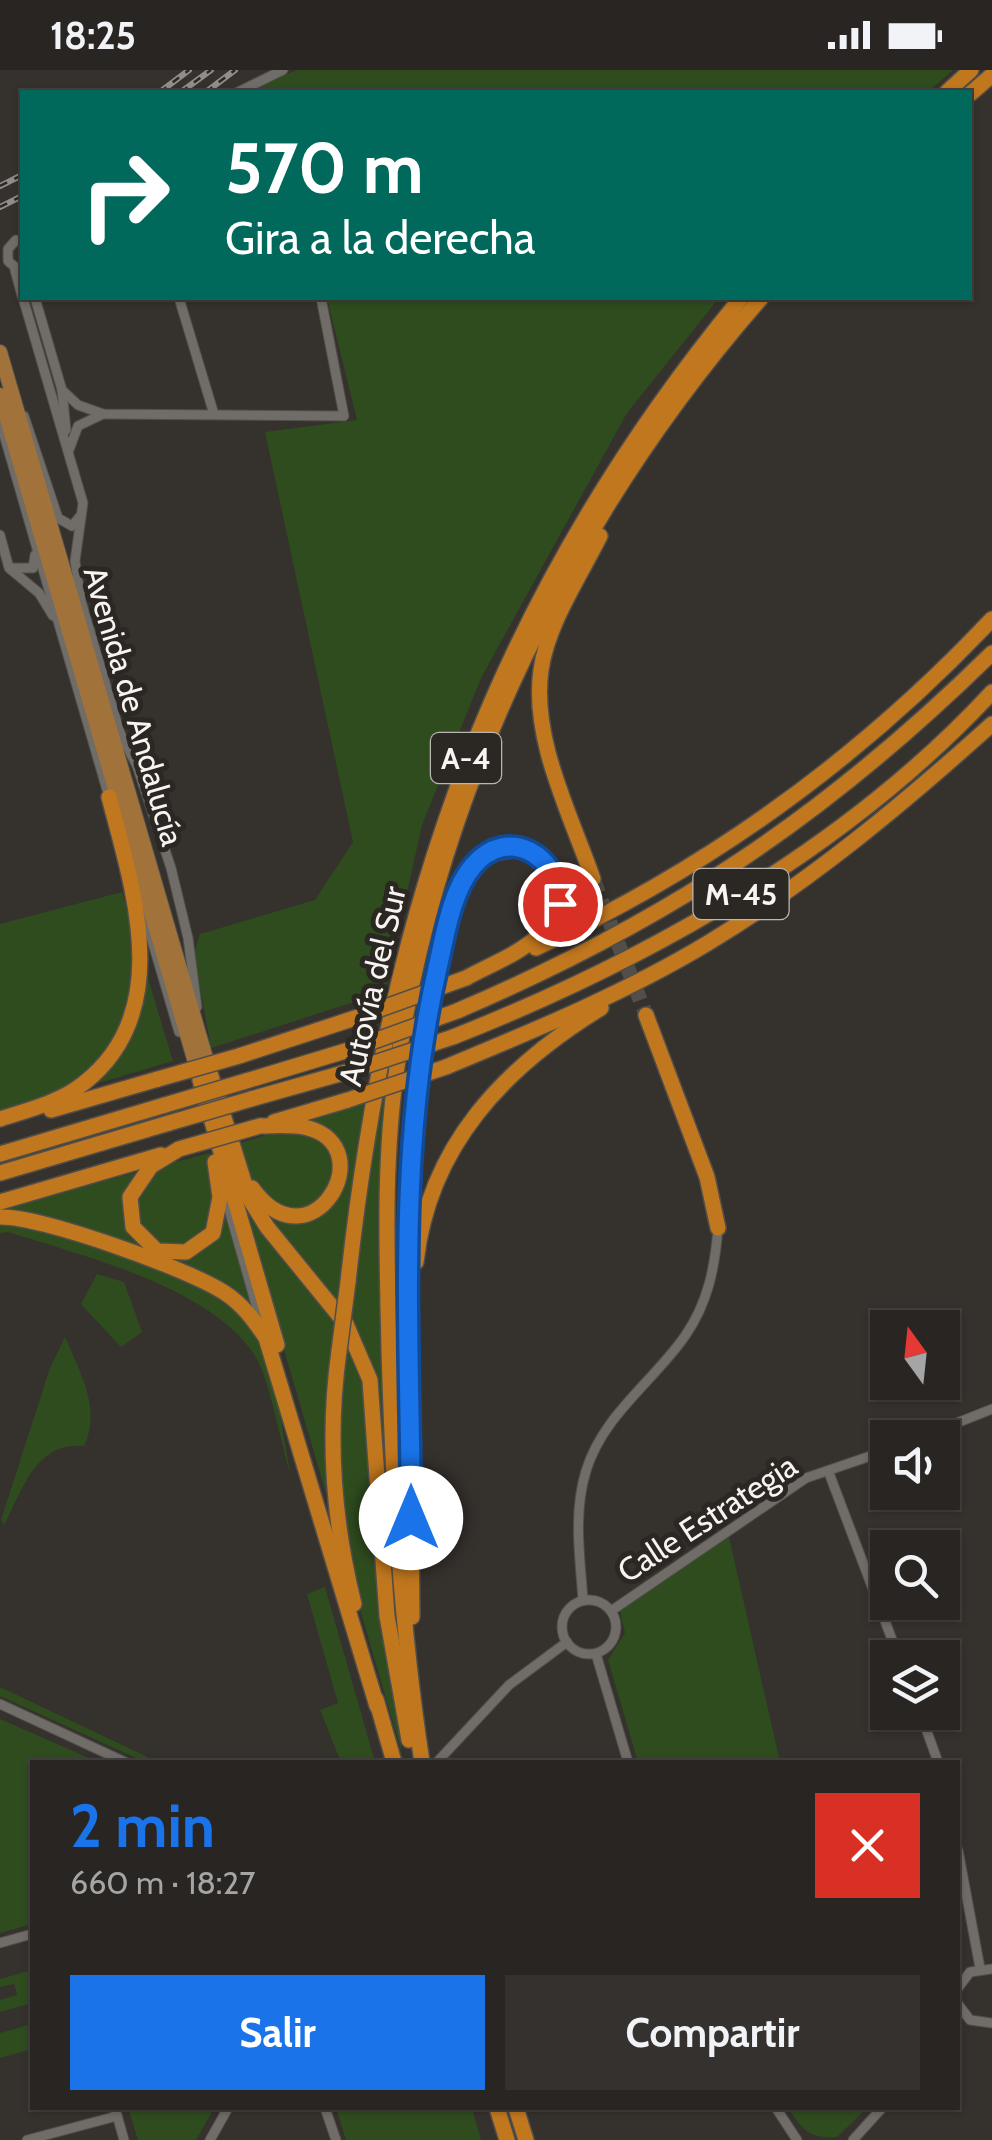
<!DOCTYPE html>
<html lang="es">
<meta charset="utf-8">
<style>
:root{--surface:#282522;--page:#34312f;--text:#f1f3f6;--muted:#a5a5a5;--line:#444240;--accent:#1a73e8}
body{margin:0;font-family:Cabin,sans-serif;background:var(--page);color:var(--text);height:100vh;display:flex;flex-direction:column;font-size:38px;white-space:nowrap}
*{box-sizing:border-box;margin:0}
p{font-size:32px;color:var(--muted)}
.icon{flex:none;width:55px;height:55px;fill:none;stroke:currentColor;stroke-width:2;stroke-linecap:round;stroke-linejoin:round}
.map{position:relative;flex:1;overflow:hidden}
.drawer{position:absolute;left:30px;top:1690px;width:930px;height:350px;display:flex;flex-direction:column;background:var(--surface);border-radius:0px;box-shadow:0 2px 8px #0004,0 0 0 2px var(--line)}
.drawer>*{flex:none}
.banner{position:absolute;left:20px;top:20px;width:952px;height:210px;border-radius:0px;box-shadow:0 2px 8px #0004,0 0 0 2px var(--line);background:#00695c;color:#fff;overflow:hidden}
.needle{width:65px;rotate:345deg}
.controls{position:absolute;left:870px;top:1240px;display:grid;gap:20px}
.controls a{display:grid;place-items:center;width:90px;height:90px;border-radius:0px;background:var(--surface);box-shadow:0 2px 8px #0004,0 0 0 2px var(--line);font-size:50px}
.pin{position:absolute;display:grid;place-items:center;width:85px;height:85px;color:#fff;margin:-42px;border:5px solid #fff;border-radius:50%;box-shadow:0 2px 10px #0007}
.me{position:absolute;width:110px;margin:-55px;rotate:0deg;stroke-linejoin:round;filter:drop-shadow(0 0 8px #0008)}
.turn{display:flex;align-items:center;gap:35px;height:210px;padding:0 40px;font-size:45px}
.turn .icon{width:130px;height:130px;stroke-width:2.5}
.turn b{display:block;font-size:70px;line-height:85px}
.round{display:grid;place-items:center;flex:none;width:105px;height:105px;border-radius:0px;background:var(--page)}
.overview{display:flex;align-items:center;justify-content:space-between;height:170px;padding:0 40px}
h1{font-size:60px;font-weight:800;line-height:75px;color:var(--accent)}
.cta{display:flex;gap:20px;margin-top:auto;padding:20px 40px}
.cta a{flex:1;height:115px;border-radius:0px;background:var(--accent);color:#fff;font-size:40px;font-weight:800;line-height:115px;text-align:center}
.cta a+a{background:var(--page);color:var(--text)}
.status{display:flex;justify-content:space-between;align-items:center;height:70px;padding:0 50px;background:var(--surface);direction:ltr}
.status svg{height:28px;fill:currentColor}
.map>svg:first-child{display:block}
</style>
<div class="status"><b>18:25</b><svg viewBox="0 0 49 12"><path d="M0 12V9h3v3zM5 12V6h3v6zM10 12V3h3v9zM15 12V0h3v12zM26 1h20v11H26zM47 4h2v5h-2z"/></svg></div>
<div class="map">
<svg width="992" height="2070" viewBox="0 0 992 2070">
<rect width="100%" height="100%" fill="#35312d"/>
<!-- green -->
<g fill="#2f4c1f">
<path d="M297 0H953L928 22H241Z"/>
<path d="M327 228H719L627 343 481 608 422 755 385 922 211 978 194 884 200 864 315 830 353 772 265 362 357 350Z"/>
<path d="M122 822 173 991 0 1042V854Z"/>
<path d="M390 1025 382 1547 402 1683 225 1078Z"/>
<path d="M209 1083 277 1326 290 1403C281 1374 269 1306 254 1284 208 1216 83 1186 8 1162L0 1163V1139Z"/>
<path d="M97 1204 124 1212 142 1262 121 1277 81 1234Z"/>
<path d="M65 1267C80 1302 102 1340 84 1376 35 1372 24 1418 4 1455L1 1450 50 1298Z"/>
<path d="M729 1467 780 1692H638L608 1590 625 1563 620 1541Z"/>
<path d="M325 1517 375 1692H341L320 1640 338 1633 307 1524Z"/>
<path d="M0 1617 158 1692H145L0 1626Z"/>
<path d="M0 1649 98 1692H32V1854L0 1863Z"/>
<path d="M32 1900V1933L0 1942V1930L17 1925 14 1914 0 1917V1909Z"/>
<path d="M32 1954V1979L0 1988V1963Z"/>
<path d="M128 2038H214L196 2070H138Z"/>
<path d="M336 2038H472L481 2070H346Z"/>
<path d="M788 2038H867L837 2067C809 2069 803 2060 788 2038Z"/>
</g>
<g fill="none" stroke-linecap="round" stroke-linejoin="round">
<!-- motorway-tunnel -->
<path stroke="#524e4b" stroke-width="15" stroke-dasharray="15 8" stroke-linecap="butt" d="M593 809 646 945"/>
<defs>
<g id="minor">
<path d="M238 22 283 0"/>
<path d="M16 170 8 179V191L22 203"/>
<path d="M15 200 22 226"/>
<path d="M23 228 83 433 75 491 81 531 120 663 137 696 171 798 188 868 197 937"/>
<path d="M35 228 62 320 66 360"/>
<path d="M179 228 213 341"/>
<path d="M62 320 78 335 103 344 344 346 321 228"/>
<path d="M24 346 58 448 72 456 81 445"/>
<path d="M0 351 109 727"/>
<path d="M69 380 78 356 103 344"/>
<path d="M0 465 9 498 39 523 53 546"/>
<path d="M12 498H33L35 485"/>
<path d="M141 833 179 962"/>
<path d="M224 1122 262 1256"/>
<path d="M919 1368 992 1339"/>
<path d="M829 1403 899 1588"/>
<path d="M583 1530C580 1487 573 1443 586 1401 603 1345 653 1312 685 1266 708 1233 715 1197 718 1158"/>
<circle cx="589" cy="1557" r="27"/>
<path d="M611 1541 806 1408 888 1380"/>
<path d="M596 1584 628 1692"/>
<path d="M0 1634 125 1692"/>
<path d="M920 1642 938 1692"/>
<path d="M437 1692 509 1615 567 1572"/>
<path d="M958 1780 980 1898"/>
<path d="M0 1873 32 1864"/>
<path d="M958 1918 970 1902 992 1899"/>
<path d="M958 1934 970 1950 992 1953"/>
<path d="M115 2038 124 2070"/>
<path d="M325 2038 336 2070"/>
<path d="M776 2038 797 2070"/>
<path d="M27 2070 117 2046"/>
<path d="M210 2070 228 2038"/>
<path d="M853 2070 882 2038"/>
</g>
<g id="primary">
<path d="M0 282 211 1005"/>
<path d="M0 325 199 1006"/>
</g>
<g id="motorway">
<path d="M947 22 971 0"/>
<path d="M970 24 992 5"/>
<path d="M593 809C571 745 531 669 541 600 547 555 580 506 600 466"/>
<path d="M536 878C709 798 862 687 992 549"/>
<path d="M457 941C670 850 826 746 992 583"/>
<path d="M646 945 707 1107 718 1158"/>
<path d="M453 967C648 890 848 778 992 622"/>
<path d="M239 986 355 948"/>
<path d="M446 997C535 960 625 923 708 873 811 811 903 734 992 654"/>
<path d="M211 1006 249 1128 267 1157 346 1254 370 1310 387 1546 409 1670"/>
<path d="M200 1010 277 1275"/>
<path d="M246 1011 352 979"/>
<path d="M251 1029 350 1001"/>
<path d="M51 1040 158 1009"/>
<path d="M0 1049C28 1040 61 1032 84 1013 175 942 133 819 109 727"/>
<path d="M274 1052 348 1030"/>
<path d="M179 1079 151 1096 130 1127 133 1157 157 1181 186 1182 213 1163 220 1127 215 1092"/>
<path d="M0 1084 165 1035"/>
<path d="M0 1103 169 1053"/>
<path d="M252 1118C311 1200 383 1078 308 1058 294 1054 275 1056 260 1056"/>
<path d="M0 1132 161 1085"/>
<path d="M0 1147C41 1146 189 1199 225 1223 242 1234 254 1250 266 1268L377 1636"/>
<path d="M416 1192C429 1075 505 997 601 938"/>
<path d="M348 1212C389 833 496 525 741 228"/>
<path d="M339 1281C327 1367 333 1450 354 1534"/>
<path d="M412 1547 408 1163 416 1025 438 897 458 823 475 793 487 784 524 778 542 787 560 815C561 870 508 885 466 908"/>
<path d="M376 1629 394 1692"/>
<path d="M422 1692C401 1555 393 1418 389 1279 387 1185 383 1090 397 997 439 715 574 442 761 228"/>
<path d="M497 2038 507 2070"/>
<path d="M516 2038 526 2070"/>
</g>
</defs>
<!-- minor casing -->
<use href="#minor" stroke="#514e4a" stroke-width="11"/>
<!-- primary casing -->
<use href="#primary" stroke="#514e4a" stroke-width="16"/>
<!-- motorway casing -->
<use href="#motorway" stroke="#514e4a" stroke-width="18"/>
<!-- minor -->
<use href="#minor" stroke="#706c67" stroke-width="9"/>
<!-- primary -->
<use href="#primary" stroke="#a1733b" stroke-width="14"/>
<!-- motorway -->
<use href="#motorway" stroke="#c1771e" stroke-width="15"/>
<defs>
<g id="rail">
<path d="M160 22 189 0"/>
<path d="M181 22 211 0"/>
<path d="M206 22 235 0"/>
<path d="M0 116 22 105"/>
<path d="M0 137 22 126"/>
</g>
</defs>
<!-- rail casing -->
<use href="#rail" stroke="#918d8a" stroke-width="6"/>
<!-- rail -->
<use href="#rail" stroke="#2b2723" stroke-width="2.5" stroke-dasharray="8" stroke-linecap="butt"/>
<defs>
<g id="motorway-bridge">
<path d="M355 948 466 908"/>
<path d="M352 979 457 941"/>
<path d="M350 1001 453 967"/>
<path d="M158 1009 239 986"/>
<path d="M348 1030 446 997"/>
<path d="M165 1035 246 1011"/>
<path d="M169 1053 251 1029"/>
<path d="M179 1079 260 1056"/>
<path d="M339 1281 348 1212"/>
</g>
</defs>
<!-- motorway-bridge casing -->
<use href="#motorway-bridge" stroke="#514e4a" stroke-width="18" stroke-linecap="butt"/>
<!-- motorway-bridge -->
<use href="#motorway-bridge" stroke="#c1771e" stroke-width="15"/>
</g>
<g fill="none" stroke-linecap="round" stroke-linejoin="round">
<defs>
<path id="route" d="M411 1448C410 1264 396 1077 438 896 445 865 452 820 473 796 508 754 560 786 560 834"/>
</defs>
<!-- route casing -->
<use href="#route" stroke="#114b97" stroke-width="25"/>
<!-- route -->
<use href="#route" stroke="#1a73e8" stroke-width="18"/>
</g>
<g text-anchor="middle" dominant-baseline="central" stroke-width="10" stroke-linejoin="round" paint-order="stroke">
<!-- shield labels -->
<g fill="#2b2723" stroke="#bab6b4" stroke-width="2.5">
<rect x="431" y="663" width="70" height="50" rx="8"/>
<rect x="693.5" y="799" width="95" height="50" rx="8"/>
</g>
<g font-size="30" font-weight="bold" fill="#f7f4f2">
<text x="466" y="688">A-4</text>
<text x="741" y="824">M-45</text>
</g>
<!-- street labels -->
<g font-size="32" fill="#f7f4f2" stroke="#2b2723">
<text transform="translate(134 636) rotate(74)">Avenida de Andalucía</text>
<text transform="translate(372 916) rotate(-77)">Autovía del Sur</text>
<text transform="translate(707 1448) rotate(-33)">Calle Estrategia</text>
</g>
</g>
</svg>
<div class="controls">
<a><svg class="needle" viewBox="-14 -14 28 28"><path d="M0-13l5 13h-10z" fill="#e53935"/><path d="M0 13l5-13h-10z" fill="#a5a5a5"/></svg></a>
<a><svg class="icon" aria-label="sound" viewBox="0 0 24 24"><path d="M4 9h4l5-4v14l-5-4H4zM17 9q2 3 0 6"/></svg></a>
<a><svg class="icon" aria-label="search" viewBox="0 0 24 24"><circle cx="10" cy="10" r="6"/><path d="M15 15l6 6"/></svg></a>
<a><svg class="icon" aria-label="layers" viewBox="0 0 24 24"><path d="M12 4l9 5-9 5-9-5zM3 14l9 5 9-5"/></svg></a>
</div>
<div class="pin" style="left:560px;top:834px;background:#d93025"><svg class="icon" aria-label="arrive" viewBox="0 0 24 24"><path d="M6 21V4h12l-3 4 3 4H6"/></svg></div>
<svg class="me" style="left:411px;top:1448px" viewBox="-20 -20 40 40"><circle r="19" fill="#fff"/><path d="M0-13L10 11 0 6-10 11z" fill="#1a73e8"/></svg>
<div class="banner">
<div class="turn"><svg class="icon" aria-label="right" viewBox="0 0 24 24"><path d="M7 20v-9h11M14 6l5 5-5 5"/></svg><div><b>570 m</b>Gira a la derecha</div></div>
</div>
<section class="drawer">
<div class="overview"><div><h1>2 min</h1><p>660 m · 18:27</p></div><a class="round" style="background:#d93025;color:#fff"><svg class="icon" aria-label="close" viewBox="0 0 24 24"><path d="M6 6l12 12M18 6L6 18"/></svg></a></div>
<div class="cta"><a>Salir</a><a>Compartir</a></div>
</section>
</div>
